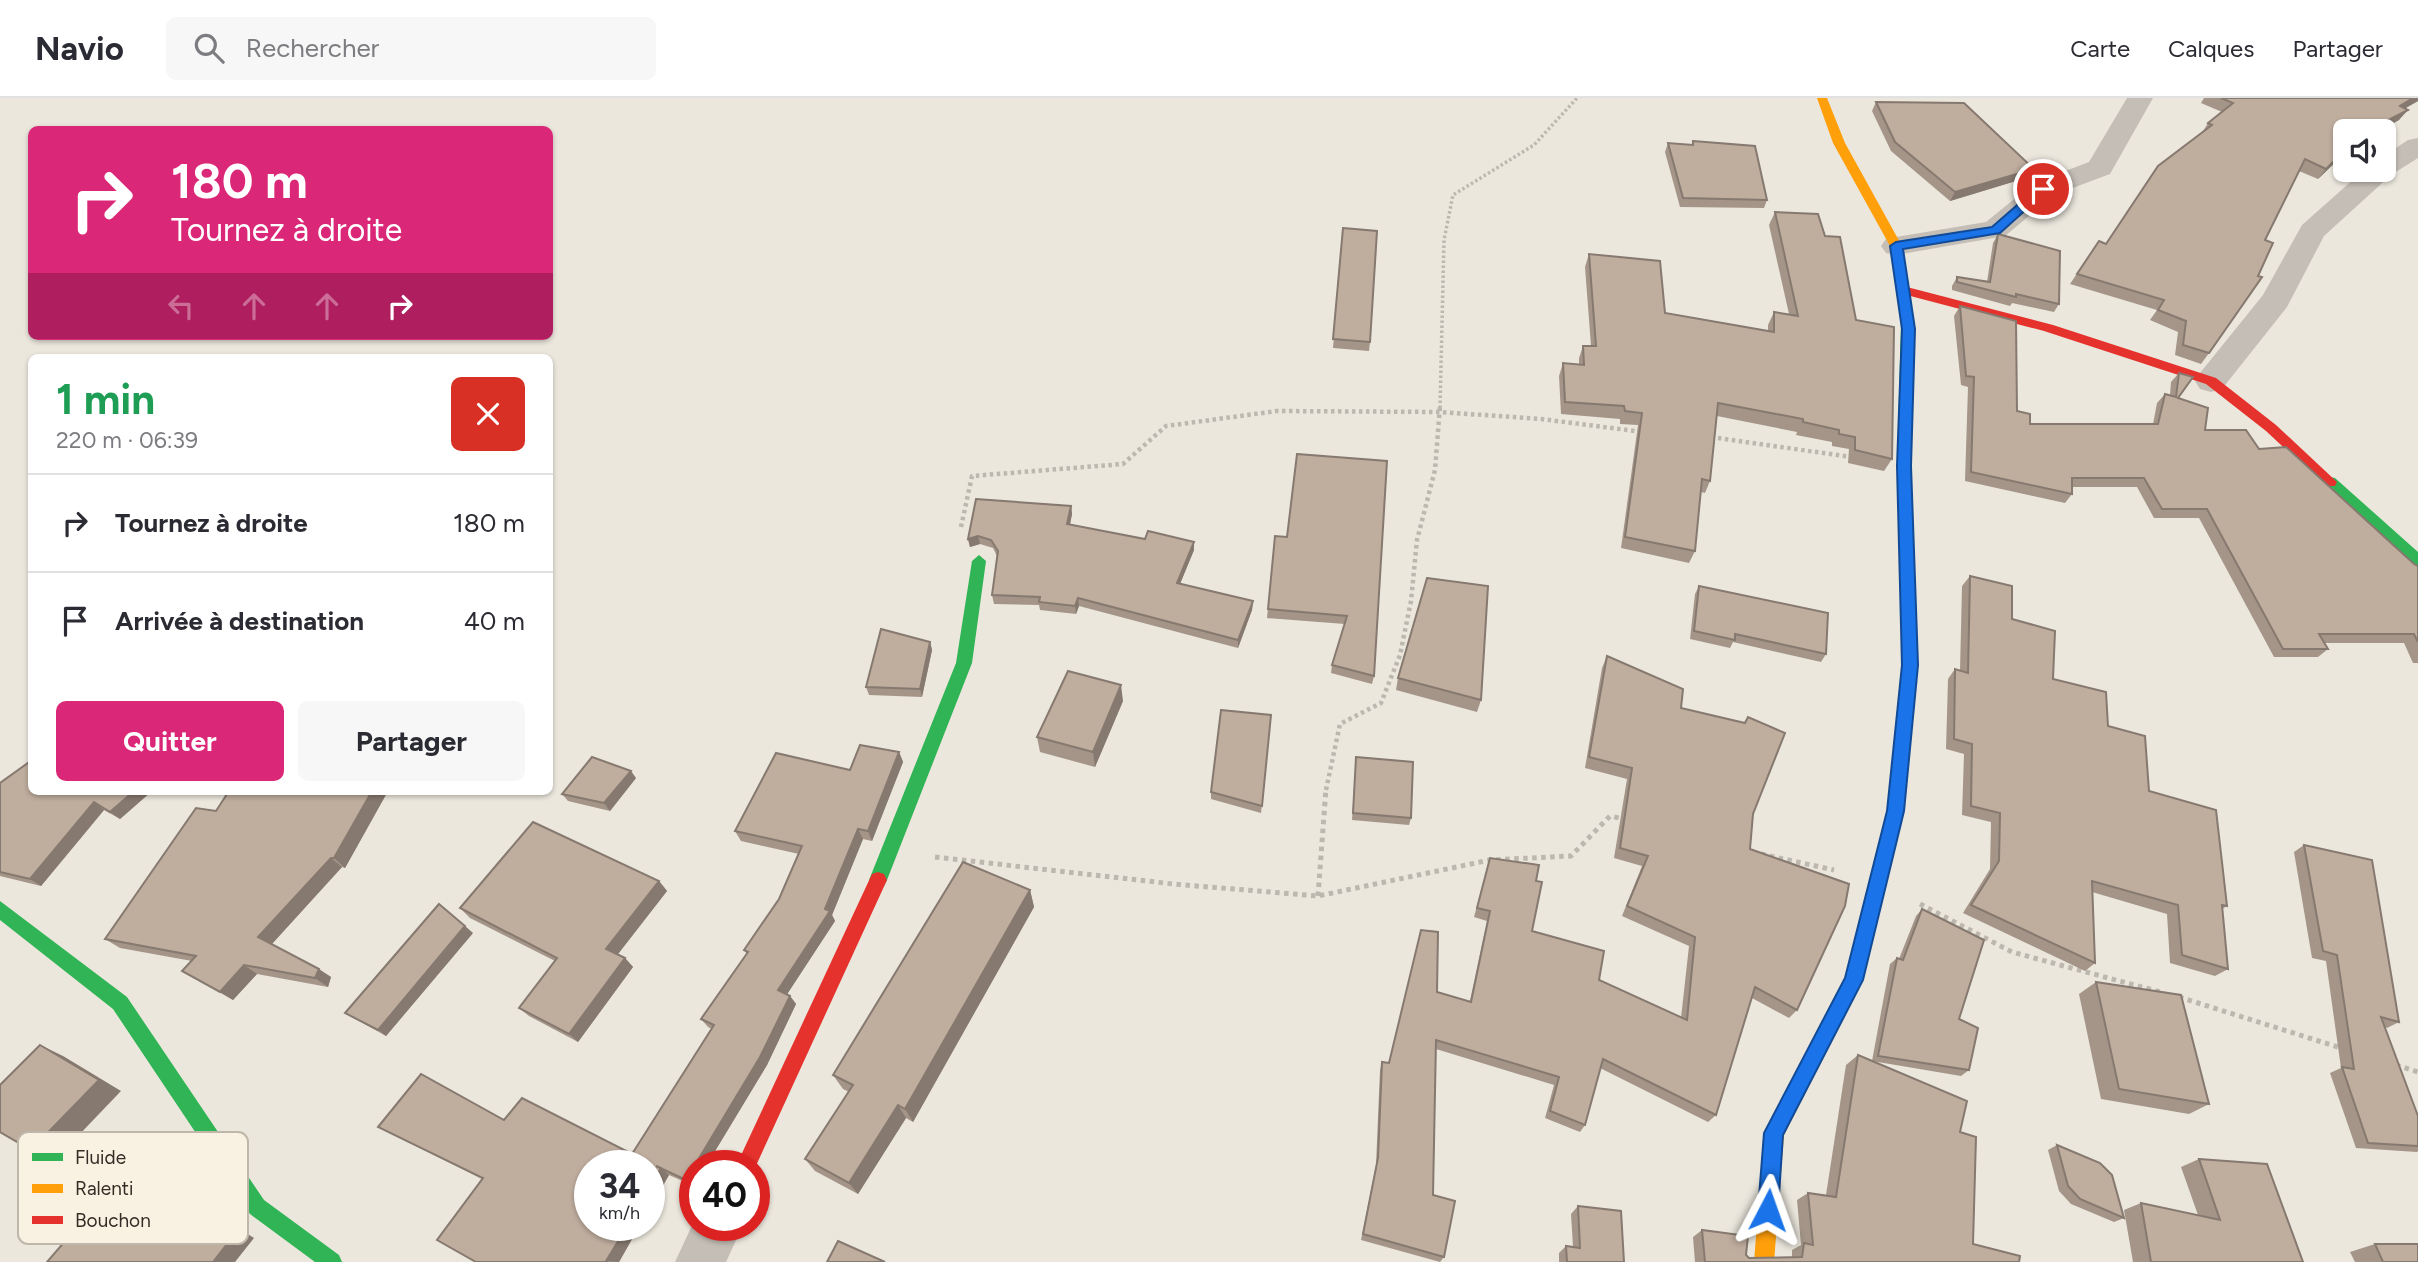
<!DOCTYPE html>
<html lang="fr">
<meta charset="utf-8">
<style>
:root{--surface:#fff;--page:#f7f7f7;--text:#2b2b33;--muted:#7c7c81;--line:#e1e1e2;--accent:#db2777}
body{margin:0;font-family:Figtree,sans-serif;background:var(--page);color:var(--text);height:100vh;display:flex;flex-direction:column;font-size:26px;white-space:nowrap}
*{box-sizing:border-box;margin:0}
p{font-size:23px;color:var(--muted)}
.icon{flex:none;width:38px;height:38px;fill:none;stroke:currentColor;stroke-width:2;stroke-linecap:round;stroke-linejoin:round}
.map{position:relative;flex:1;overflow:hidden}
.panel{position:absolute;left:28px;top:256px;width:525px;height:441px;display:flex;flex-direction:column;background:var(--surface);border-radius:10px;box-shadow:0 2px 5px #0004}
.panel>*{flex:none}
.guide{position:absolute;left:28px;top:28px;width:525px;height:214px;border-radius:10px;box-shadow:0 2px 5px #0004;background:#db2777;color:#fff;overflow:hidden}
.controls{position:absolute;left:2333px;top:21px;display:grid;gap:14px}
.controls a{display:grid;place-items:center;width:63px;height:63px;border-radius:10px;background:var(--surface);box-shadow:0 2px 5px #0004;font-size:35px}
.speed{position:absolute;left:574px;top:1052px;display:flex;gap:14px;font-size:35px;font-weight:700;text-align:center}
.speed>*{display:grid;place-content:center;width:91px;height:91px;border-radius:50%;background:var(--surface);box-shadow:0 2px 5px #0004;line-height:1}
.speed small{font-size:18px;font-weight:400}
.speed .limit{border:10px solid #d22;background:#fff;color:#111}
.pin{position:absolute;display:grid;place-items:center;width:60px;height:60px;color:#fff;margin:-30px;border:4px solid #fff;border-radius:50%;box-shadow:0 2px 7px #0007}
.me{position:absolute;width:77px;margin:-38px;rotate:4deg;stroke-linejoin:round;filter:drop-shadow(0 0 5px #0008)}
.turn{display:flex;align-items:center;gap:24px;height:147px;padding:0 28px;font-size:32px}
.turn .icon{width:91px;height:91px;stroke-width:2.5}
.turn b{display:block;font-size:49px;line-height:60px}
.lanes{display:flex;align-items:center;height:66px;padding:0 28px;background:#0003;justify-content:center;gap:35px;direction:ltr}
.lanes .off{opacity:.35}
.round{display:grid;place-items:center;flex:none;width:74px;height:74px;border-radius:10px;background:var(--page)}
.summary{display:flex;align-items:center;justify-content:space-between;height:119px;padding:0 28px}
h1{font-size:42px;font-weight:700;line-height:52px;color:#1e9e55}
.action{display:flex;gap:14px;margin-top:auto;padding:14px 28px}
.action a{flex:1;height:80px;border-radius:10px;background:var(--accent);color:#fff;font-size:28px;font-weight:700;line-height:80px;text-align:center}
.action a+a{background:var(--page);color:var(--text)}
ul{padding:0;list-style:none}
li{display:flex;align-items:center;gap:21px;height:98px;padding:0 28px;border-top:2px solid var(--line)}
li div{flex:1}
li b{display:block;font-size:26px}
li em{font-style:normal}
header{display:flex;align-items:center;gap:42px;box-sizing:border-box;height:98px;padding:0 35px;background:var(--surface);border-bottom:2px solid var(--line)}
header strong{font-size:33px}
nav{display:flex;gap:38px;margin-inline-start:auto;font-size:24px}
.search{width:490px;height:63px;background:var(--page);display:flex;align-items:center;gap:18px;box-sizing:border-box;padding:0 24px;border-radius:10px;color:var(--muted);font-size:26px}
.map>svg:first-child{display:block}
</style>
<header>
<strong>Navio</strong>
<div class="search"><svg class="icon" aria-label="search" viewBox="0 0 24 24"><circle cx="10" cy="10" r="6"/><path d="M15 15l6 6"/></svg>Rechercher</div>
<nav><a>Carte</a><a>Calques</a><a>Partager</a></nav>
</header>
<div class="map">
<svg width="2418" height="1164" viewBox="0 0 2418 1164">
<rect width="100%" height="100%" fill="#ebe7dd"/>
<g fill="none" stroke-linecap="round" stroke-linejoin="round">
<!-- path-far2 -->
<path stroke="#bcb7af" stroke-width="3.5" stroke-dasharray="2.5 2.5" stroke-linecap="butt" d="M1440 310 1444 142 1453 97 1534 47 1577 0"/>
<!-- path-far1 -->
<g stroke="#bcb7af" stroke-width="4.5" stroke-dasharray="3.5 3.5" stroke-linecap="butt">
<path d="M1711 339 1851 359"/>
<path d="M961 429 972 378 1123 366 1166 328 1277 313 1440 314 1541 321 1643 334"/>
<path d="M1326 692 1340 626 1381 605 1400 557 1411 503 1417 442 1435 372 1440 308"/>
</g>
<!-- path -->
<g stroke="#bcb7af" stroke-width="5" stroke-dasharray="4.5 4.5" stroke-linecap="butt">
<path d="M1761 756 1834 772"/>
<path d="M935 759 1173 786 1318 798 1490 762 1571 758 1610 718 1624 721"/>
<path d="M1318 798 1326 690"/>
<path d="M1920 806 2012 854 2164 895"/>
<path d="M2179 899 2341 950"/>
<path d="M2396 967 2418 974"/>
</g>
<!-- street -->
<g fill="#c4beb6" fill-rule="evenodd">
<path d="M2127 0H2153L2110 76 2054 97 2005 138 1896 157 1886 155 1881 148 1886 141 1896 139 1986 124 2034 85 2089 64Z"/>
<path d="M2418 40V60L2391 77 2324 138 2287 209 2222 291 2211 294 2200 291 2195 283 2200 275 2263 197 2302 127 2364 72H2384V58L2408 42Z"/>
<path d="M695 1121V1127H743L726 1164H675Z"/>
</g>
<!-- fast -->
<g fill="#30b455" fill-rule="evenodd">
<path d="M1907 222 1913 226 1911 368 1918 567 1909 656 1907 661 1901 663 1895 661 1893 656 1902 567 1897 368 1901 226Z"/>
<path d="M2330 379 2335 380 2418 454V469L2413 467 2325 388 2323 384Z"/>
<path d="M979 457 986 463 972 565 887 782 884 788 878 790 872 788 869 782 956 565 972 463Z"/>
<path d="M0 803 127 899 264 1102 339 1157 342 1164H315L250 1116 113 911 0 822Z"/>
</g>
<!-- slow -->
<g fill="#ff9f0a" fill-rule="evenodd">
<path d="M1817 0H1827L1845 45 1902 148 1913 226 1912 229H1902L1901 226 1890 148 1833 45Z"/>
<path d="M1901 649 1907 651 1909 656 1903 713 1863 882 1784 1037 1774 1164H1754L1764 1035 1845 880 1887 713 1893 656 1895 651Z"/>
</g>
<!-- jam -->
<g fill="#e5322d" fill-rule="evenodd">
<path d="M1903 188 2053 227 2216 280 2276 327 2337 384 2335 388H2325L2266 333 2206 286 2044 233 1899 195V189Z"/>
<path d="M878 774 884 776 887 782 754 1072V1068H736L872 776Z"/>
</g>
</g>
<!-- wall -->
<g fill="#a49588">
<path d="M2204 0H2418V3L2405 10 2399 22 2379 33H2345V55L2318 81 2299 73 2209 255 2201 266 2175 257 2178 234 2150 222 2157 212 2070 186 2099 143 2106 146 2202 35 2208 25 2222 14 2201 5Z"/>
<path d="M1876 4 2029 79 1950 103 1891 53 1872 13Z"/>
<path d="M1693 43 1767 102 1764 110 1680 109 1665 54 1668 45 1692 47Z"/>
<path d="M1775 114 1825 138 1856 222 1892 361 1884 373 1848 365 1849 351 1832 348V344L1796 337 1797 334 1717 318 1710 383 1705 395 1701 394 1695 453 1689 465 1621 450 1638 327 1620 326V321L1561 316 1559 278 1563 265 1579 266V260L1583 248H1591L1585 169 1589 156 1665 215 1768 233V227L1774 214 1789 216 1769 127Z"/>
<path d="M1343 130 1370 244 1369 253 1333 250Z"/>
<path d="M1998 136 2059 206 2054 214 2012 205 2010 208 1952 192V188L1957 179 1987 184 1993 145Z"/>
<path d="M1960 208 2017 313 2030 326H2153L2157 305 2165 296 2170 297 2171 284 2179 275 2178 300 2205 332 2259 351 2414 466 2418 468V565H2413L2404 545H2324L2328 551 2318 559H2274L2199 420H2154L2137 389H2072V396L2065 405 1965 383 1968 289 1961 287 1954 218Z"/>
<path d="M1297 356 1374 578 1372 586 1331 575 1332 567 1345 526 1267 520 1275 438 1287 439Z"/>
<path d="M1071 408 1072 416 1070 427 1194 452 1180 486 1253 503 1252 512 1238 550 1079 508 1076 516 1040 512 1039 507 994 506 992 497 997 458 993 450 980 446 970 449 968 441Z"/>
<path d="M1970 478 2012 521 2053 581 2108 628 2149 693 2227 808 2222 811 2228 871 2215 878 2170 865 2167 816 2092 794 2095 865 2085 873 1963 815 1990 771 1991 724 1962 717 1964 656 1946 651 1948 581 1955 571 1960 573 1962 488Z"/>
<path d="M1699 488 1826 556 1821 564 1733 544 1730 550 1690 541 1695 496Z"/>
<path d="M930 544 932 552 922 599 869 597 866 589Z"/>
<path d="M1607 558 1681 610 1744 625 1748 619 1753 716 1750 751 1797 912 1789 920 1752 900 1716 1017 1708 1024 1600 970 1585 1027 1580 1034 1545 1020 1554 987 1436 951 1433 1097 1444 1159 1440 1164 1361 1142 1376 1067 1380 972 1382 964 1389 965 1421 832 1437 894 1470 903 1487 823 1474 819 1487 770 1490 760 1536 783 1532 833 1599 882 1681 920 1689 848 1622 818 1642 768 1614 760 1627 681 1585 670 1602 570Z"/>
<path d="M1398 580 1481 602 1477 614 1396 592Z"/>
<path d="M1123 603 1095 669 1040 654 1037 639Z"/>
<path d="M1271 617 1261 715 1211 701V694Z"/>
<path d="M899 654 903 664 872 743 863 741 832 817 835 823 787 896 790 898 796 906 767 967 706 1068H695V1087L694 1088 669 1077 649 1112V1068L590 1127H640L619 1164H476L482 1081 378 1029 504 1022 632 1056 712 931 708 929 701 921 747 856 744 852 779 801 799 756 741 743 735 733 850 672Z"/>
<path d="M1356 659 1411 720 1409 727 1352 722Z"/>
<path d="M636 680 610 713 568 703 562 696Z"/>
<path d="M0 685 32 693H152L120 721 104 712 41 788 0 778Z"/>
<path d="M388 693 345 770 342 769 272 846 331 879 328 889 257 876 233 902 182 873 192 863 120 850 105 841Z"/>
<path d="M2304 747 2399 924 2387 930 2385 929 2418 1018V1053L2417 1054 2356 1050 2330 975 2341 970 2326 863 2312 860 2294 754Z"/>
<path d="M659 783 667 793 617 857 625 860 633 869 578 944 529 918 519 910 555 863 470 820 460 810Z"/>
<path d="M1030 792 1034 809 913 1024 906 1020 858 1096 815 1073 805 1061 849 994 843 991 833 977Z"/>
<path d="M1922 811 1959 921 1969 972 1961 978 1872 963 1960 1034 1973 1146 2019 1164H1695L1693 1139 1702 1132 1746 1157 1749 1160H1792V1152L1801 1147 1797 1102 1808 1095 1826 1097 1846 967 1858 957 1872 963 1890 866 1897 860 1899 861 1916 818Z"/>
<path d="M473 835 386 938 345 915Z"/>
<path d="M2096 884 2209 1006 2189 1016 2101 1001 2079 896Z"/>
<path d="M2057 1047 2124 1120 2114 1124 2071 1106 2059 1093 2048 1052Z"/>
<path d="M2199 1061 2303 1164H2133L2124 1112 2141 1105 2198 1117 2181 1069Z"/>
<path d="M1578 1108 1624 1164H1559V1155L1566 1148 1573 1149 1571 1116Z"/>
<path d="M2375 1146 2418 1164H2355L2350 1154Z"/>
</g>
<!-- shaded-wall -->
<g fill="#86796f">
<path d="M2413 0H2418V3L2392 18 2400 8Z"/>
<path d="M2408 12 2399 22 2379 33H2367Z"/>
<path d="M2345 52V55L2318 81 2326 71Z"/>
<path d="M2034 71 2029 79 1950 103 1955 94Z"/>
<path d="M1071 408 1072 416 1068 435 1067 426Z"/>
<path d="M978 438 980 446 970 449 968 441Z"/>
<path d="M1194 444V452L1177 493V485Z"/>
<path d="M1078 500 1079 508 1076 516 1075 508Z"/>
<path d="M1253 503 1252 512 1238 550V542Z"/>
<path d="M930 544 932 552 922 599 920 591Z"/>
<path d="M1121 587 1123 603 1095 669 1093 654Z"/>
<path d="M899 654 903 664 872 743 868 733Z"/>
<path d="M631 673 636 680 610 713 604 705Z"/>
<path d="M134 693H152L120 721 110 714Z"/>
<path d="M372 693H388L345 770 334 760Z"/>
<path d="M94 704 104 712 41 788 30 781Z"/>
<path d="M858 731 863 741 832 817 835 823 784 901 778 892 825 811Z"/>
<path d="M331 760 342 769 270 848 258 839Z"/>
<path d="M659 783 667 793 615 860 606 851Z"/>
<path d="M1030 792 1034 809 913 1024 905 1011Z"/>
<path d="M465 828 473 835 386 938 378 932Z"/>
<path d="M625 860 633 869 578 944 569 936Z"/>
<path d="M244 867 257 876 233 902 220 894Z"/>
<path d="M319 871 331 879 328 889 315 880Z"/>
<path d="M790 898 796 906 767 967 706 1068H695V1087L694 1088 686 1082Z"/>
<path d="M40 947 63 958 121 993 55 1062 31 1052Z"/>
<path d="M898 1007 906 1020 858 1096 849 1085Z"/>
<path d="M661 1070 669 1077 649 1112V1091Z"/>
<path d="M123 1076 141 1084 212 1122 194 1115Z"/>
<path d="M199 1110 216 1116 254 1140 235 1164H213Z"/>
<path d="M628 1127H640L619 1164 606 1163Z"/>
</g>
<!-- building -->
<g fill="#bfad9e" stroke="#86796f" stroke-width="2">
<path d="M2221 0H2413L2400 8 2408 12 2367 33H2345V52L2326 71 2305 61 2265 142 2273 145 2258 178 2262 179 2209 255 2183 247 2186 223 2158 212 2164 202 2077 176 2099 143 2106 146 2158 68 2212 27 2208 25 2233 5Z"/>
<path d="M1876 4 1964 5 2034 71 1955 94 1895 44Z"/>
<path d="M1693 43 1755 48 1767 102 1683 100 1668 45 1693 47Z"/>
<path d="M1775 114 1818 116 1825 138 1840 139 1856 222 1894 229 1892 361 1855 352V339L1839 336V332L1803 324V321L1718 305 1710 383 1702 381 1695 453 1625 439 1642 315 1625 313 1624 308 1565 304 1563 265 1584 267 1583 248H1596L1589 156 1660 163 1665 215 1774 234V214L1798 218Z"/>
<path d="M1343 130 1377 133 1370 244 1333 241Z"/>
<path d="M1998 136 2060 153 2059 206 2016 196V199L1957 184V179L1990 184Z"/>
<path d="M1960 208 2016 223 2017 313 2030 316V326H2158L2165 296 2176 299 2179 275 2193 279 2178 300 2208 310 2205 332H2246L2259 351 2286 349 2414 466 2418 468V544L2414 536H2319L2328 551H2283L2207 411H2162L2144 380H2072V396L1971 374 1974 279 1966 278Z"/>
<path d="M1297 356 1387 363 1374 578 1332 567 1347 518 1268 511 1275 438 1287 439Z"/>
<path d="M976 401 1071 408 1067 426 1145 441 1148 433 1194 444 1177 485 1253 503 1238 542 1078 500 1075 508 1039 504 1040 499 992 497 998 453 991 442 978 438 968 441Z"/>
<path d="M1970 478 2012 488V521L2055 533 2053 581 2106 594 2108 628 2145 638 2149 693 2216 712 2227 808 2222 807 2228 871 2182 857 2178 807 2092 783 2095 865 1971 807 1999 763 2000 715 1971 708 1972 646 1954 641 1955 571 1968 575Z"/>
<path d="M1427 480 1488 488 1481 602 1398 580Z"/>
<path d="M1699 488 1828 515 1826 556 1735 536V542L1694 533Z"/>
<path d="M881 531 930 544 920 591 866 589Z"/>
<path d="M1607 558 1683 591 1681 610 1745 625 1748 619 1785 635 1753 716 1750 751 1849 786 1845 808 1797 912 1755 889 1716 1017 1603 961 1585 1027 1550 1013 1559 979 1436 942 1433 1097 1455 1103 1444 1159 1363 1136 1378 1060 1382 964 1389 965 1421 832 1438 834 1437 894 1471 904 1490 813 1477 810 1490 760 1539 767 1536 783 1542 784 1532 833 1604 853 1599 882 1687 922 1695 839 1627 808 1648 758 1620 750 1632 670 1589 659Z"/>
<path d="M1068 573 1121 587 1093 654 1037 639Z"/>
<path d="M1221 612 1271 617 1262 708 1211 694Z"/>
<path d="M860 647 899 654 868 733 858 731 825 811 830 813 778 892 790 898 760 959 686 1082 656 1068 661 1070 649 1091V1068H590V1127H628L606 1163 608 1164H476L437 1142 483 1080 378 1029 421 976 504 1022 522 1000 632 1056 714 927 701 921 748 854 744 852 779 801 802 748 735 733 776 655 850 672Z"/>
<path d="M592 659 631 673 604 705 562 696Z"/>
<path d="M1356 659 1413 664 1411 720 1353 715Z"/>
<path d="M32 662V693H134L110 714 94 704 30 781 0 774V685Z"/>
<path d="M229 693H372L334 760H331L258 839 319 871 315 880 244 867 220 894 182 873 196 858 105 841 196 710 216 713Z"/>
<path d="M533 724 659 783 606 851 625 860 569 936 519 910 557 860 460 810Z"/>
<path d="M2304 747 2372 762 2399 924 2381 919 2418 1018V1048L2368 1045 2342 969 2354 971 2337 857 2323 853Z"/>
<path d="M963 764 1030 792 905 1011 898 1007 849 1085 805 1061 853 987 833 977Z"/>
<path d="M439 806 465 828 378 932 345 915Z"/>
<path d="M1922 811 1984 842 1959 921 1978 930 1969 972 1878 958 1897 860 1903 862Z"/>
<path d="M2096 884 2181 897 2209 1006 2119 991Z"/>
<path d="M40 947 99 982 31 1052 0 1034V987Z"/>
<path d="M1858 957 1967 1003 1960 1034 1976 1039 1973 1146 2020 1158 2019 1164H1705L1702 1132 1748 1138 1746 1157 1749 1160 1802 1159 1804 1145 1813 1147 1808 1095 1836 1099Z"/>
<path d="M2057 1047 2100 1065 2112 1077 2124 1120 2080 1101 2068 1088Z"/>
<path d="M2199 1061 2267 1066 2303 1164H2151L2141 1105 2220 1122Z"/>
<path d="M123 1076 194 1115 199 1110 237 1133 213 1164H47Z"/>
<path d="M1578 1108 1621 1113 1624 1164H1567L1566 1148 1580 1150Z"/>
<path d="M838 1143 885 1164H827Z"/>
<path d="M2375 1146H2418V1164H2383Z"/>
</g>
<!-- route -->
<path fill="#1a73e8" stroke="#114b97" stroke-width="2" d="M2039 88 2049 91 2000 135 1903 151 1915 231 1911 368 1918 567 1904 713 1863 882 1783 1037 1778 1112 1775 1120 1768 1123 1761 1120 1758 1112 1764 1035 1845 880 1887 713 1902 567 1897 368 1902 231 1890 148 1896 144 1992 129Z"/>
<!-- legend -->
<rect x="18" y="1034" width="230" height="112" rx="10" fill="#f9f2e3" stroke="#beb7aa" stroke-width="2"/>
<rect x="32" y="1055" width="31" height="8" fill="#30b455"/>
<rect x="32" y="1086" width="31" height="9" fill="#ff9f0a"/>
<rect x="32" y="1118" width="31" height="8" fill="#e5322d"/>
<g font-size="19" fill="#342c25">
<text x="75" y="1066">Fluide</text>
<text x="75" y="1097">Ralenti</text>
<text x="75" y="1129">Bouchon</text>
</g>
</svg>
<div class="controls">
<a><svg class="icon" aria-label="sound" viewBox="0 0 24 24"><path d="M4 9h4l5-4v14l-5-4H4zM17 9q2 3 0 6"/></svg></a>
</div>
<div class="speed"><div>34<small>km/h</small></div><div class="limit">40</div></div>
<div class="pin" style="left:2043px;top:91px;background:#d93025"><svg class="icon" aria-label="arrive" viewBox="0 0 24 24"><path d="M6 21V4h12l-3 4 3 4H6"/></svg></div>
<svg class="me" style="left:1768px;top:1112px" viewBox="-20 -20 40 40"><path d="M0-17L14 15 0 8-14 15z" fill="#1a73e8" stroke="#fff" stroke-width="4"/></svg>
<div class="guide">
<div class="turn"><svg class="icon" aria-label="right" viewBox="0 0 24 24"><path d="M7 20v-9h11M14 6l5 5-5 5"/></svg><div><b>180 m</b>Tournez à droite</div></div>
<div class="lanes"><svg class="icon off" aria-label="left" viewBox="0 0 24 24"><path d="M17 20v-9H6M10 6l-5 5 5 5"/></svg><svg class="icon off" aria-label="ahead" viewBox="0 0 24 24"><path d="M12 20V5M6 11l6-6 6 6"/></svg><svg class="icon off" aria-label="ahead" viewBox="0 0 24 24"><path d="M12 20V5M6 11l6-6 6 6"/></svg><svg class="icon" aria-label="right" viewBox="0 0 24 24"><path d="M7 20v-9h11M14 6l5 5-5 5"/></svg></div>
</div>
<section class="panel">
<div class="summary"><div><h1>1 min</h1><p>220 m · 06:39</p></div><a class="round" style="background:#d93025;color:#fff"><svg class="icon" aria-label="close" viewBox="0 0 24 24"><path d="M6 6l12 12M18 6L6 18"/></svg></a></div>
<ul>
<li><svg class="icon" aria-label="right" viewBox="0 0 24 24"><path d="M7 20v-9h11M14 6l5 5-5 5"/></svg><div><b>Tournez à droite</b></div><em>180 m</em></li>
<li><svg class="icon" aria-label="arrive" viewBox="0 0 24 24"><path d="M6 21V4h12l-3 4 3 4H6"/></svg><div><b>Arrivée à destination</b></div><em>40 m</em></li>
</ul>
<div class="action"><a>Quitter</a><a>Partager</a></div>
</section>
</div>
